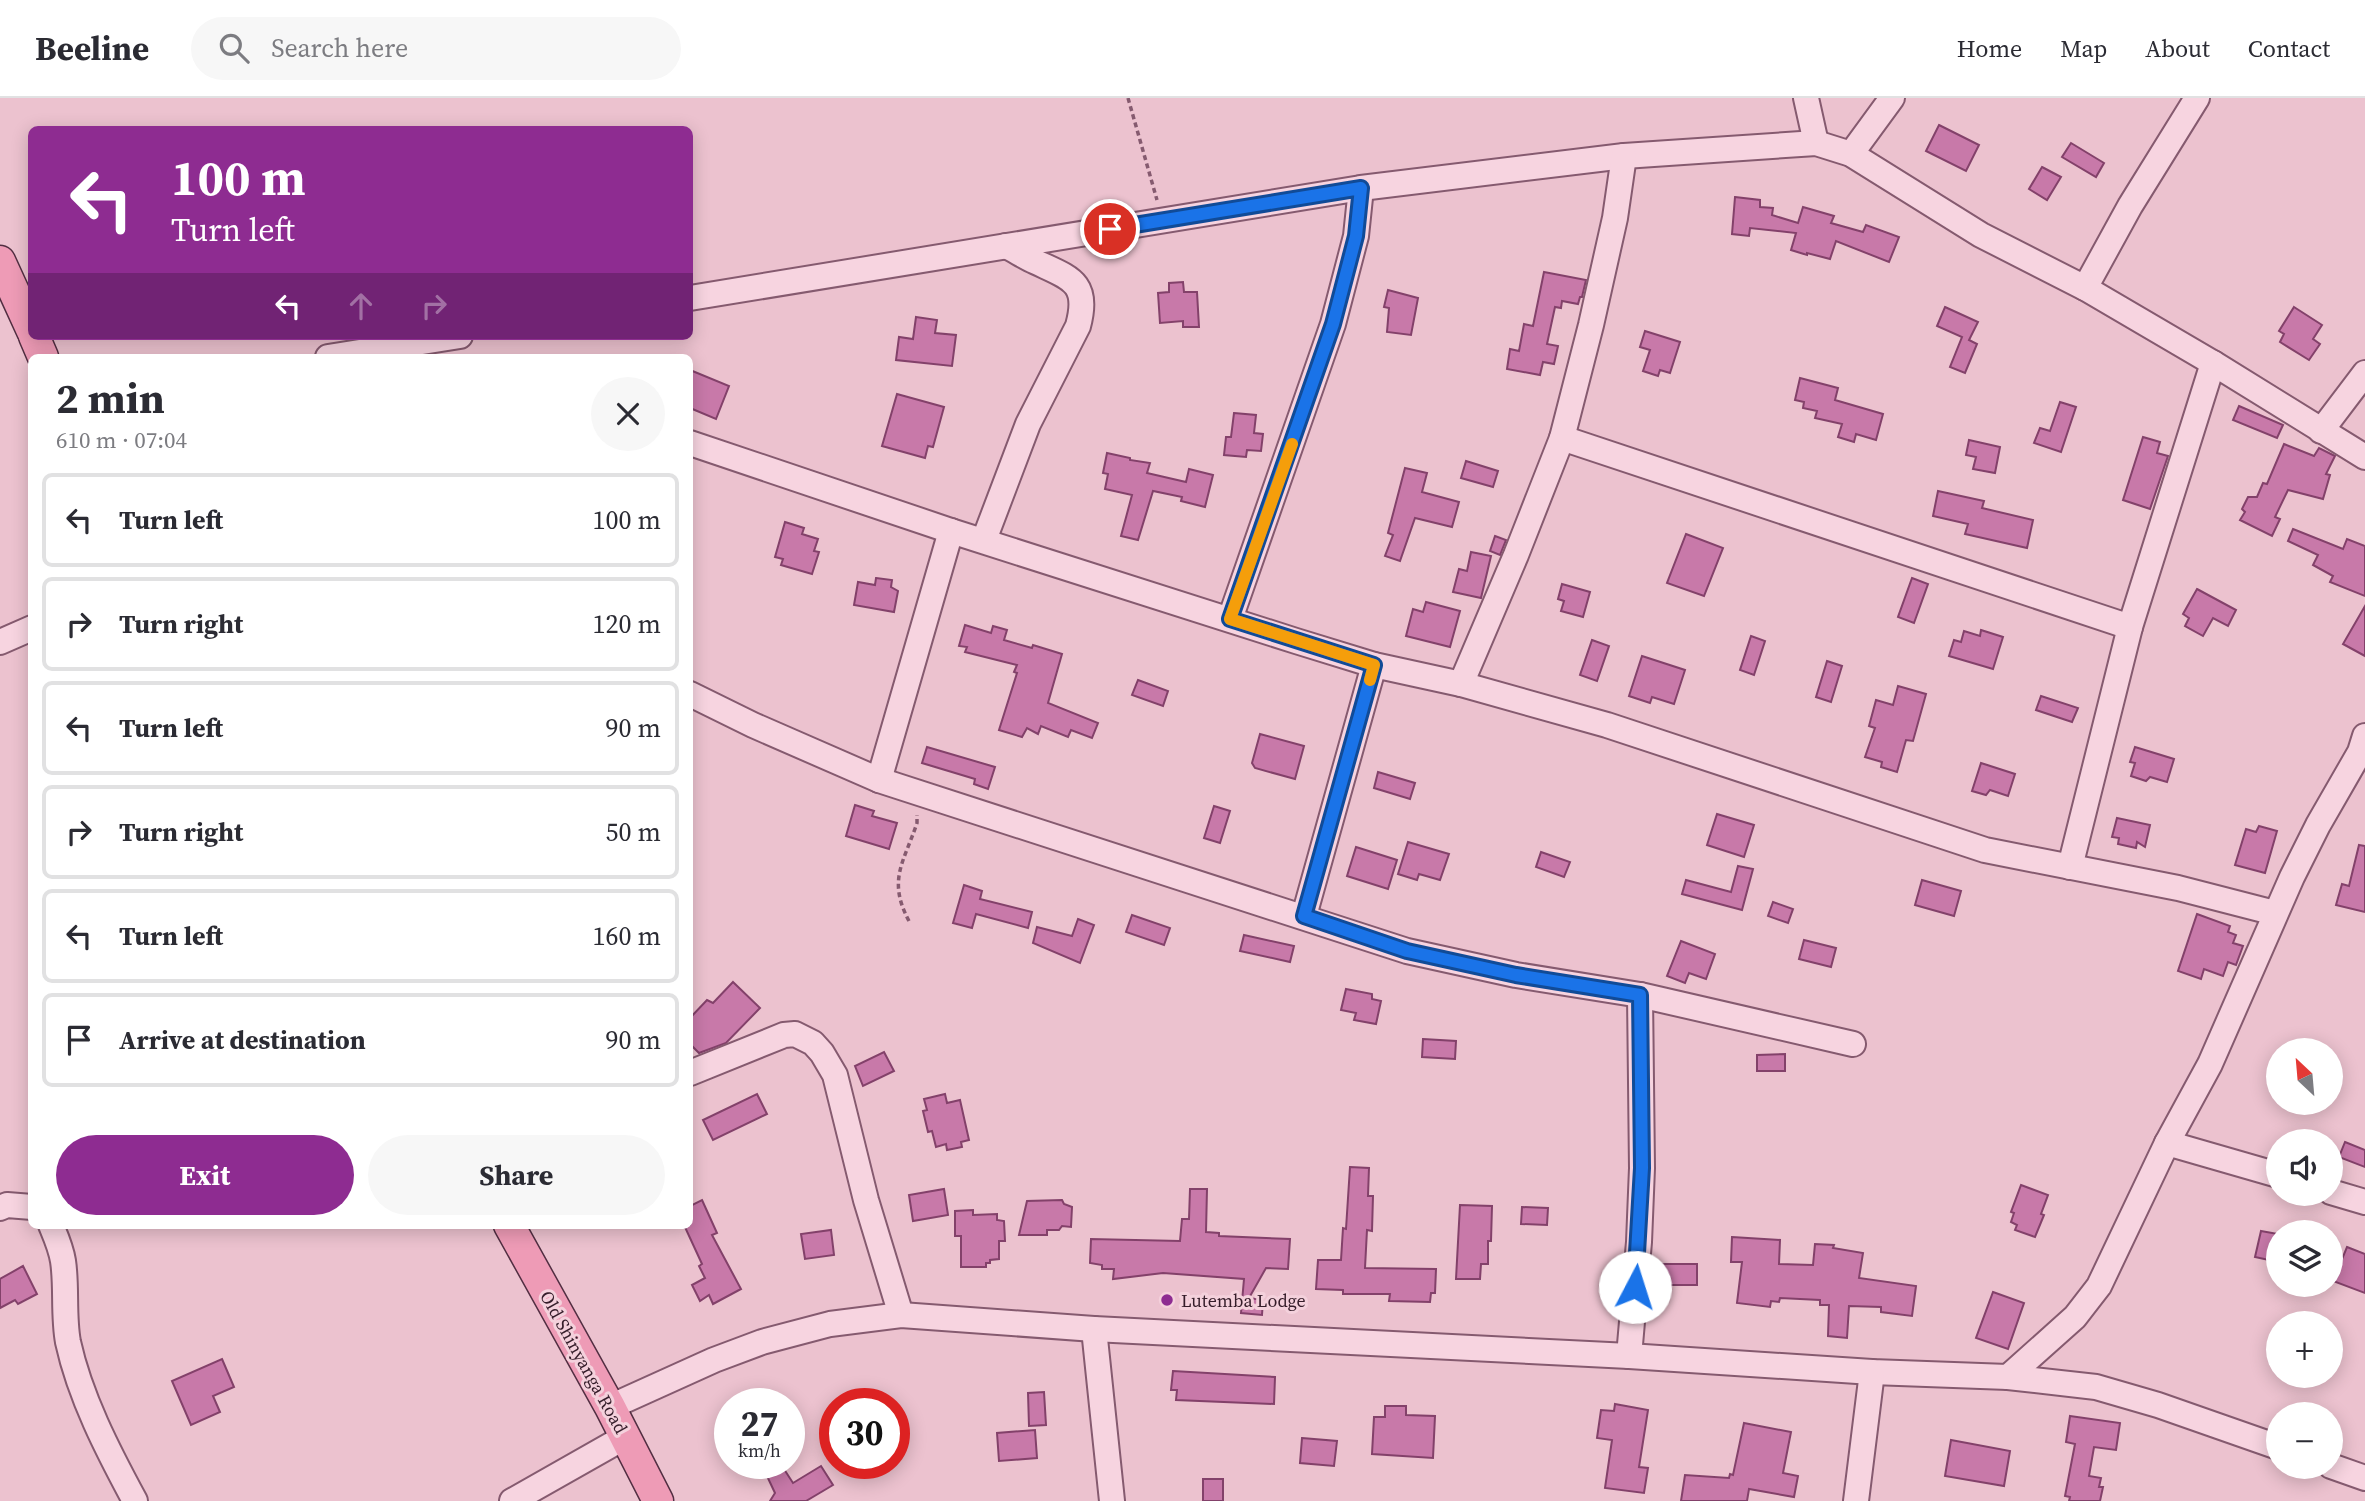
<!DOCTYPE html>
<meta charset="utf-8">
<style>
:root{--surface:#fff;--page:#f7f7f7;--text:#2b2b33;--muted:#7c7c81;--line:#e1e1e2;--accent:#8e2c91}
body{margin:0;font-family:"Source Serif 4",serif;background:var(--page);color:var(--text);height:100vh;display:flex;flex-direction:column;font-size:26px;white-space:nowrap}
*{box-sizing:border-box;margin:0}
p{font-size:23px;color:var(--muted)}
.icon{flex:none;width:38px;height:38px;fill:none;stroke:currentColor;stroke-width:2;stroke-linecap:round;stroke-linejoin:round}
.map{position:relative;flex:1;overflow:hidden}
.panel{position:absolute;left:28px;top:256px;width:665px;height:875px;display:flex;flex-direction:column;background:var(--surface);border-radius:10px;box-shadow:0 4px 18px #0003}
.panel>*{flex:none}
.guide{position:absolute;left:28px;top:28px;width:665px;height:214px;border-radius:10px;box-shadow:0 4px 18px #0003;background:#8e2c91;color:#fff;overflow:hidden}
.needle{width:46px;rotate:334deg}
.buttons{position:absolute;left:2266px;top:940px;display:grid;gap:14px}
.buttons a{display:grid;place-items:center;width:77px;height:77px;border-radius:50%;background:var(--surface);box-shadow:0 4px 18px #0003;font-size:35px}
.speed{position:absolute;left:714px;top:1290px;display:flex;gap:14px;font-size:35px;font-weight:700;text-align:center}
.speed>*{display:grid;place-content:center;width:91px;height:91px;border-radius:50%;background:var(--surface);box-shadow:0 4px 18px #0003;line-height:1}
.speed small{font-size:18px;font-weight:400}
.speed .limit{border:10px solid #d22;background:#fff;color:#111}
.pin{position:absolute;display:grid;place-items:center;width:60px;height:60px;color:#fff;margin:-30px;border:4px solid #fff;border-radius:50%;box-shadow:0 2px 7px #0007}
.me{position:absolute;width:77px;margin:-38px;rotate:5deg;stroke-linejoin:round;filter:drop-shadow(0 0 5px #0008)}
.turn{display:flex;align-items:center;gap:24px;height:147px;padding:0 28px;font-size:32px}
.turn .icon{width:91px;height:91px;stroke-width:2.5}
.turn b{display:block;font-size:49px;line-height:60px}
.lanes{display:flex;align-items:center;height:66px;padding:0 28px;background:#0003;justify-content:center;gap:35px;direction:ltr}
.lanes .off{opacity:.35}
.round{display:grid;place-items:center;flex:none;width:74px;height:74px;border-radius:37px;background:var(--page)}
.summary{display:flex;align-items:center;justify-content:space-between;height:119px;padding:0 28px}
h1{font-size:42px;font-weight:700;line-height:52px}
.action{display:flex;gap:14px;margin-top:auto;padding:14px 28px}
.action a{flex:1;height:80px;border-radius:42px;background:var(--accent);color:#fff;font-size:28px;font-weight:700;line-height:80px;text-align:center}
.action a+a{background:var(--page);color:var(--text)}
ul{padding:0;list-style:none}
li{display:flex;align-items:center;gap:21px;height:94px;margin:0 14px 10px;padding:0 14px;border:4px solid var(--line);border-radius:10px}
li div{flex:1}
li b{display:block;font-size:26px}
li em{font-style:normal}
header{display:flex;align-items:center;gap:42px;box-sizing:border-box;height:98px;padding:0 35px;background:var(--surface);border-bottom:2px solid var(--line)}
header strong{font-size:33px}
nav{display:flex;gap:38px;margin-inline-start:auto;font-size:24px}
.search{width:490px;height:63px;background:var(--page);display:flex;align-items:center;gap:18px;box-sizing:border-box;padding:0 24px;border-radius:38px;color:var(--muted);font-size:26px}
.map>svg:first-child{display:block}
</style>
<header>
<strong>Beeline</strong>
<div class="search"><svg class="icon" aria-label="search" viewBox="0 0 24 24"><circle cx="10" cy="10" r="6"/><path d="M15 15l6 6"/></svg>Search here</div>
<nav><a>Home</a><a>Map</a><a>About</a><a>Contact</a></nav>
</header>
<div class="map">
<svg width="2365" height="1403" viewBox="0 0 2365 1403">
<rect width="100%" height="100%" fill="#ecc2cf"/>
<!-- building -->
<g fill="#c879a9" stroke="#83416a" stroke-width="2">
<path d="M1939 27 1979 47 1966 73 1926 53Z"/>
<path d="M2071 45 2104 65 2096 79 2062 59Z"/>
<path d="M2042 69 2061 79 2047 102 2029 91Z"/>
<path d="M1735 99 1760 102V109L1773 110 1772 117 1798 125 1803 109 1834 118 1831 125 1863 134 1866 127 1899 139 1889 164 1836 143 1830 161 1807 155V157L1791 152 1796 135 1750 130 1749 138 1732 136Z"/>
<path d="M1544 174 1586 182 1582 199H1580L1578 206 1562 203 1561 210 1555 209 1547 246 1558 248 1554 266 1543 264 1540 277 1507 271 1510 251 1519 253 1524 226 1533 228Z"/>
<path d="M1183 184 1184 194H1197L1199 229H1183V223L1160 225 1158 195 1169 194V185Z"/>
<path d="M1388 192 1418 200 1411 237 1387 234 1389 210 1384 209Z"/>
<path d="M1945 209 1978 224 1969 242 1977 246 1965 275 1950 269 1962 239 1937 228Z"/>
<path d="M2294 209 2322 227 2313 241 2320 246 2309 262 2280 244 2284 236 2279 233Z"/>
<path d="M916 219 937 222 935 235 956 237 952 268 896 262 899 239 913 241Z"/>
<path d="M1645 233 1680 244 1670 275 1660 272 1658 278 1643 273 1650 252 1640 249Z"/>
<path d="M690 272 729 288 716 321 690 310Z"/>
<path d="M1800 280 1838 290 1835 302 1883 316 1876 342 1856 336 1854 344 1838 339 1842 326 1815 320 1817 313 1803 310 1804 304 1795 302Z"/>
<path d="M897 296 944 309 933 349 928 348 925 360 882 348Z"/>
<path d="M2060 304 2076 309 2061 354 2034 345 2040 330 2050 333Z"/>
<path d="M2239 308 2283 327 2277 340 2233 322Z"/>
<path d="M1234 315 1256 317 1254 335 1263 336 1261 353 1247 352 1246 359 1224 357 1226 339H1231Z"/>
<path d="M2143 339 2160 344 2157 355 2168 358 2150 411 2123 402Z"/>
<path d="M1969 342 2000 349 1995 375 1973 371 1976 359 1966 357Z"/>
<path d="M2284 346 2314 358 2319 350 2335 358 2326 376 2330 377 2323 401 2288 392 2275 419 2280 421 2272 438 2240 422 2245 414 2242 411 2248 399H2257L2263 385 2267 386Z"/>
<path d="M1107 355 1130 360V362L1150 365 1147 375 1186 384 1189 371 1213 377 1205 409 1181 403 1182 399 1153 393 1138 442 1121 438 1132 397 1105 391 1108 376 1103 375Z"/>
<path d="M1466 363 1498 373 1493 389 1461 380Z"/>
<path d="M1405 370 1427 375 1422 394 1459 404 1452 429 1415 420 1400 463 1385 458 1393 437 1388 435Z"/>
<path d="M1938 393 1984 403 1982 410 2033 422 2027 450 1965 436 1968 426 1933 418Z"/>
<path d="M785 424 804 430 802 436 818 441 814 453 819 454 812 476 781 467 783 461 775 459Z"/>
<path d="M2293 431 2343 451 2347 441 2365 448V498L2330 484 2333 478 2313 467 2318 457 2288 443Z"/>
<path d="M1686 436 1723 450 1704 498 1667 485Z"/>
<path d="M1495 438 1506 442 1500 457 1490 453Z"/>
<path d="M1471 454 1491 458 1481 500 1453 494 1459 471 1467 473Z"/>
<path d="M876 480 892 482 891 489 898 493 894 514 854 507 858 484 875 487Z"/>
<path d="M1912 480 1928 486 1914 525 1898 519Z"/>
<path d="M1562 486 1590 494 1583 519 1561 513 1564 503 1558 501Z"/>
<path d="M2197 491 2236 512 2228 528 2213 520 2203 538 2185 528 2189 520 2183 516Z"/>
<path d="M1426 504 1460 513 1450 549 1406 538 1413 511 1423 514Z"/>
<path d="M2365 508V558L2343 546Z"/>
<path d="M965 527 991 535 993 528 1007 532 1004 542 1032 550 1033 547 1062 556 1048 605 1098 625 1092 640 1071 632 1068 639 1041 628 1038 636 1027 630 1022 639 999 632 1017 575 1014 574 1017 567 965 554 967 549 959 548Z"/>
<path d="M1981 532 2003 539 1993 571 1949 558 1954 542 1961 544 1964 533 1980 538Z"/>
<path d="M1751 538 1765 543 1754 577 1740 572Z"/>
<path d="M1592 542 1609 548 1597 583 1580 577Z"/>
<path d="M1642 558 1685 572 1674 606 1652 599 1650 605 1629 598Z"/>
<path d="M1827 563 1842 568 1831 604 1816 599Z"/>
<path d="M1138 582 1168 593 1163 608 1132 597Z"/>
<path d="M1898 588 1926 596 1913 643 1906 642 1897 674 1881 669 1882 664 1865 659 1875 630 1869 628 1876 602 1893 607Z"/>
<path d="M2041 598 2078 610 2072 624 2036 612Z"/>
<path d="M1260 636 1304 648 1295 681 1255 670 1252 665Z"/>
<path d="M927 649 995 669 988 691 974 686 975 681 922 665Z"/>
<path d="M2135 649 2174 661 2167 684 2150 679 2146 683 2131 678 2135 665 2130 664Z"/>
<path d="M1981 665 2015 676 2008 698 1990 692 1986 697 1972 693Z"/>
<path d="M1378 674 1415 685 1410 701 1374 690Z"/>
<path d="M855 707 874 713 872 718 897 725 889 751 846 738Z"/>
<path d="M1214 708 1230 713 1220 745 1204 740Z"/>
<path d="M1717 716 1754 727 1744 759 1707 747Z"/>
<path d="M2117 720 2150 727 2145 749 2137 744 2136 750 2118 746 2119 740 2112 739Z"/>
<path d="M2259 728 2277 733 2265 775 2235 767 2246 731 2256 734Z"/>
<path d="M1408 744 1449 756 1440 782 1419 776 1417 782 1398 776Z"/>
<path d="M2359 747 2365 748V814L2336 807 2342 786 2349 788Z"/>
<path d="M1356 749 1397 762 1388 791 1347 778Z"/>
<path d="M1541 754 1570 764 1564 779 1536 769Z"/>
<path d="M1738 768 1753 771 1742 812 1682 796 1686 782 1731 794Z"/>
<path d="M1922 782 1961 793 1954 818 1915 807Z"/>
<path d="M964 787 982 793 980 801 1032 814 1028 830 976 816 972 830 953 825Z"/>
<path d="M1773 804 1793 811 1788 825 1768 818Z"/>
<path d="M2197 816 2230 828 2228 834 2236 837 2233 845 2243 848 2236 867 2228 864 2223 878 2204 871 2201 881 2178 873Z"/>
<path d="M1132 817 1170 830 1164 847 1126 834Z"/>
<path d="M1078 821 1094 827 1080 865 1033 845 1037 829 1072 838Z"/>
<path d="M1244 837 1294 848 1290 864 1240 853Z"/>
<path d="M1804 842 1836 850 1831 869 1799 861Z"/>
<path d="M1681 843 1715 856 1706 881 1689 875 1685 885 1667 878Z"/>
<path d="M733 884 760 910 726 945 699 955 690 946V920L707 902 713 905Z"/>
<path d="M1346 891 1372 896V901L1381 903 1376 926 1354 922 1356 915 1341 912Z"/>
<path d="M1423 941 1456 943 1455 961 1422 959Z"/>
<path d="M884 954 894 973 863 988 855 968Z"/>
<path d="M1785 956V973H1757V957Z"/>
<path d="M757 996 767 1016 713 1042 703 1022Z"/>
<path d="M945 996 947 1005 960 1002 969 1042 961 1044 962 1049 947 1052 946 1046 936 1049 932 1033 928 1034 923 1013 927 1012 924 1001Z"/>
<path d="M2345 1044 2365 1052V1069L2339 1059Z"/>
<path d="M1350 1069 1369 1070 1368 1098H1373L1372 1133 1367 1132 1365 1170 1436 1171 1435 1195H1431L1430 1204 1389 1203 1390 1196H1343V1192L1316 1191 1318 1162H1341L1343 1130 1346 1131Z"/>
<path d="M2021 1087 2048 1097 2041 1116 2044 1117 2035 1139 2015 1132 2017 1127 2011 1124 2014 1115 2011 1114Z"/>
<path d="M944 1091 948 1117 913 1123 909 1097Z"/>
<path d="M1190 1091H1207L1206 1134 1219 1135V1138L1290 1141 1288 1171 1266 1170 1249 1200 1263 1202 1262 1217 1241 1215 1244 1181 1163 1175 1113 1181 1114 1171H1102V1167L1090 1165 1091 1141 1180 1143 1182 1121H1189Z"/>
<path d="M702 1102 717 1135 712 1137 741 1191 713 1206 709 1197 700 1203 692 1187 705 1180 699 1168 702 1166 684 1127H690V1108Z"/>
<path d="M1062 1102 1064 1106 1072 1109 1071 1129 1062 1128 1059 1132H1047V1137H1019L1027 1103Z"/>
<path d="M1460 1107 1492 1108 1491 1143H1488V1166H1481L1480 1181H1456Z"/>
<path d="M1522 1109 1548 1110 1547 1127 1521 1126Z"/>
<path d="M973 1112V1117L997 1116V1122L1004 1123 1005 1143H999V1161L990 1162V1165H986V1169H961V1138H955V1113Z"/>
<path d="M831 1132 834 1157 805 1161 801 1136Z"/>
<path d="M2261 1133 2278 1136V1164L2255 1159Z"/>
<path d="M1732 1139 1780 1142 1779 1166 1813 1167 1815 1146 1834 1147 1833 1150 1863 1155 1859 1180 1916 1188 1912 1218 1881 1214V1209L1849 1208 1847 1240 1828 1238 1829 1207H1820V1202L1780 1200 1779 1204 1771 1203 1770 1209 1737 1205 1742 1164H1731Z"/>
<path d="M2347 1149 2365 1156V1195L2333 1183Z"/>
<rect x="1661" y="1166" width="36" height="21"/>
<path d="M23 1168 37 1196 18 1206 15 1202 0 1210V1181Z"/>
<path d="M1993 1194 2024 1205 2008 1251 1976 1240Z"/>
<path d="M222 1261 234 1289 213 1298 220 1314 191 1327 172 1283Z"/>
<path d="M1173 1273 1275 1279 1274 1306 1176 1302 1177 1292H1171Z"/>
<path d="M1044 1294 1046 1327 1029 1328 1028 1295Z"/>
<path d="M1615 1306 1648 1312 1639 1369 1648 1370 1644 1395 1605 1390 1612 1342 1597 1340 1601 1312 1614 1313Z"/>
<path d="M1385 1308H1406V1317L1435 1318 1433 1360 1372 1356 1374 1319H1385Z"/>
<path d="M2070 1318 2120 1325 2116 1352 2094 1349 2089 1378 2101 1380 2099 1389H2103L2100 1403H2069L2070 1399 2065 1398 2075 1346 2066 1344Z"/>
<path d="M1744 1325 1791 1334 1783 1375 1798 1378 1794 1399 1749 1391 1747 1403H1681L1685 1377 1729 1380 1730 1376 1733 1377Z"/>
<path d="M1035 1332 1037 1360 999 1363 997 1335Z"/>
<path d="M1302 1340 1337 1343 1334 1368 1300 1365Z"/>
<path d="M1951 1342 2010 1353 2004 1388 1945 1378Z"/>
<path d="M782 1368 793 1385 821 1368 833 1387 806 1403H770L775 1395 766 1376Z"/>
<rect x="1203" y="1381" width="20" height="22"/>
</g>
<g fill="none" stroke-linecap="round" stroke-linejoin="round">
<defs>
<g id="minor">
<path d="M1806 0 1816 45"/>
<path d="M1851 56 1892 0"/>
<path d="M2085 190 2130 108 2197 0"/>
<path d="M690 200 1361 90 1624 58 1816 45 1851 56 1981 137 2085 190 2213 265 2365 359"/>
<path d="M328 259 460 238"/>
<path d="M2321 333 2365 275"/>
<path d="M1562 340 2130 529"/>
<path d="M690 345 951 433 1296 543 1374 567 1461 586 1607 627 1985 752 2178 790 2275 815"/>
<path d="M984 442 1028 326 1078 228C1090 184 1070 180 1036 164 1025 159 1016 153 1006 148"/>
<path d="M1230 521 1333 226 1356 138 1361 90"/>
<path d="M0 544 32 530"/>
<path d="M1461 586 1516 457 1562 340 1591 227 1615 120 1624 58"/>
<path d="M690 596 753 627 879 682 1407 853 1516 877 1640 897 1853 946"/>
<path d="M879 682 951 433"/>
<path d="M2070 769 2130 529 2213 265"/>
<path d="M1304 818 1374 567"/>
<path d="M690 975 784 937 795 936 813 945 822 955 835 977 866 1102 901 1217"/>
<path d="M2167 1045 2278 1077"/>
<path d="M2331 1094 2365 1104"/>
<path d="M0 1110 7 1107 32 1109"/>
<path d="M51 1127C56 1139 61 1150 63 1163 67 1189 63 1217 68 1244 80 1299 108 1353 135 1403"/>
<path d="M1094 1231 1112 1403"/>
<path d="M1629 1258 1639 1144 1642 1070 1640 897"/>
<path d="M2008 1279 2075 1219 2099 1188 2167 1045 2210 966 2292 779 2318 727 2360 654 2365 638"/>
<path d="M610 1309 714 1262 762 1244 830 1226 901 1217 1094 1231 1629 1258 1872 1274 2008 1279 2096 1289 2158 1307 2278 1349"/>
<path d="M2331 1368 2365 1380"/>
<path d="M512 1403 625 1339"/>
<path d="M1856 1403 1872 1274"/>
</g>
<g id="major">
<path d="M0 163 32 233"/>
<path d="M34 238 43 259"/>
<path d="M509 1127 610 1309 658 1403"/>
</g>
</defs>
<!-- minor casing -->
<use href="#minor" stroke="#855a6f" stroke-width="28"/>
<!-- major casing -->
<use href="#major" stroke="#522e42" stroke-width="33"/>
<!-- path -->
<g stroke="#855a6f" stroke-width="3.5" stroke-dasharray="5 3.5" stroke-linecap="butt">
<path d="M1128 0 1157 102"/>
<path d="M909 823C887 782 904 764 917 725V717"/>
</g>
<!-- minor -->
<use href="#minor" stroke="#f7d4e0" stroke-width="24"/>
<!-- major -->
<use href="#major" stroke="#ee9bb6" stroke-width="30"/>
</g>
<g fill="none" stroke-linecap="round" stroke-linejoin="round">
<defs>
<path id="route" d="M1110 131 1361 90 1356 138 1333 226 1230 521 1374 567 1304 818 1407 853 1516 877 1640 897 1642 1070 1635 1189"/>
</defs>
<!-- route casing -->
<use href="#route" stroke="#114b97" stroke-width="18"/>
<!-- route -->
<use href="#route" stroke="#1a73e8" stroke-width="12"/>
<!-- slow -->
<path stroke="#f59e0b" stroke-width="12" d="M1292 346 1230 521 1374 567 1370 582"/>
</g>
<!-- markers -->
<circle fill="#8e2c91" stroke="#f4d1dc" stroke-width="2.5" cx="1167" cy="1202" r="7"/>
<g text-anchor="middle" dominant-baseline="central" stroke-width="6" stroke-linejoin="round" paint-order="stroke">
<!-- poi labels -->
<g font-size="18" fill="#351d2a" stroke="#f4d1dc" text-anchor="start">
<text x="1181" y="1202">Lutemba Lodge</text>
</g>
<!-- street labels -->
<g font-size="18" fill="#351d2a" stroke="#f4d1dc">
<text transform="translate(584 1264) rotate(61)">Old Shinyanga Road</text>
</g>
</g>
</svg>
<div class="buttons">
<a><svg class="needle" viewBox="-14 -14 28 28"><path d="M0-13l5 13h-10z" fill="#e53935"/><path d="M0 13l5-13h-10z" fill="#7c7c81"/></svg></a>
<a><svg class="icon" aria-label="sound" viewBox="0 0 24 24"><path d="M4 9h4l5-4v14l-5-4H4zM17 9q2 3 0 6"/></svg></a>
<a><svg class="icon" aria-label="layers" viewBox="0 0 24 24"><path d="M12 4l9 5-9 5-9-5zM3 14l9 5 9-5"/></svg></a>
<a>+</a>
<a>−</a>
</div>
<div class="speed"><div>27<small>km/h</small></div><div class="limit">30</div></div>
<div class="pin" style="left:1110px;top:131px;background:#d93025"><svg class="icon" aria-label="arrive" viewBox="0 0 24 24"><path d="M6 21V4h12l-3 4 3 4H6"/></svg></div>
<svg class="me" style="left:1635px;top:1189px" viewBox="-20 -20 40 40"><circle r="19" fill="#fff"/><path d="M0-13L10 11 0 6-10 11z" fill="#1a73e8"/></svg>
<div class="guide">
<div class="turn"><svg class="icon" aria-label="left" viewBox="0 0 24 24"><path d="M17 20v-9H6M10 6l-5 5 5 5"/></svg><div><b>100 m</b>Turn left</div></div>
<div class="lanes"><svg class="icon" aria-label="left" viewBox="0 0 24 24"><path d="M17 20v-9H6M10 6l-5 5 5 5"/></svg><svg class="icon off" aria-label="ahead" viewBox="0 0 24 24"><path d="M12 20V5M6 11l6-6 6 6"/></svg><svg class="icon off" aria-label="right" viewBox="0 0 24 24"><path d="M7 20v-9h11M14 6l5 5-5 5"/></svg></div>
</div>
<section class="panel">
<div class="summary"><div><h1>2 min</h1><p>610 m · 07:04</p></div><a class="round"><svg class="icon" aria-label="close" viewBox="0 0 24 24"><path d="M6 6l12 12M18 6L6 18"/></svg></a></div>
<ul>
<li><svg class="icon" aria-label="left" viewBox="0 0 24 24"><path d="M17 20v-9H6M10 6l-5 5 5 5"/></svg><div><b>Turn left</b></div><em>100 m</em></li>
<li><svg class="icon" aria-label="right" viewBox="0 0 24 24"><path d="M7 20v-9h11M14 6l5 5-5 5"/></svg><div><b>Turn right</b></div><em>120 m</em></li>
<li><svg class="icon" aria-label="left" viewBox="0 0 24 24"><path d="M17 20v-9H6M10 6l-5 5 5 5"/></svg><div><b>Turn left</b></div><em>90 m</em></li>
<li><svg class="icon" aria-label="right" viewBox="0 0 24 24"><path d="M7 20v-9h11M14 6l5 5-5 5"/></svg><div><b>Turn right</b></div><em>50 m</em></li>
<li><svg class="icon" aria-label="left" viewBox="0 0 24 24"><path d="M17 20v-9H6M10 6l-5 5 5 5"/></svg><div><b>Turn left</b></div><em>160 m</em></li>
<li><svg class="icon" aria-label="arrive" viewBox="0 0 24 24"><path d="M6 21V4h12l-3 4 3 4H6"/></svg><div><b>Arrive at destination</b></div><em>90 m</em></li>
</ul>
<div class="action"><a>Exit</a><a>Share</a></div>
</section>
</div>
